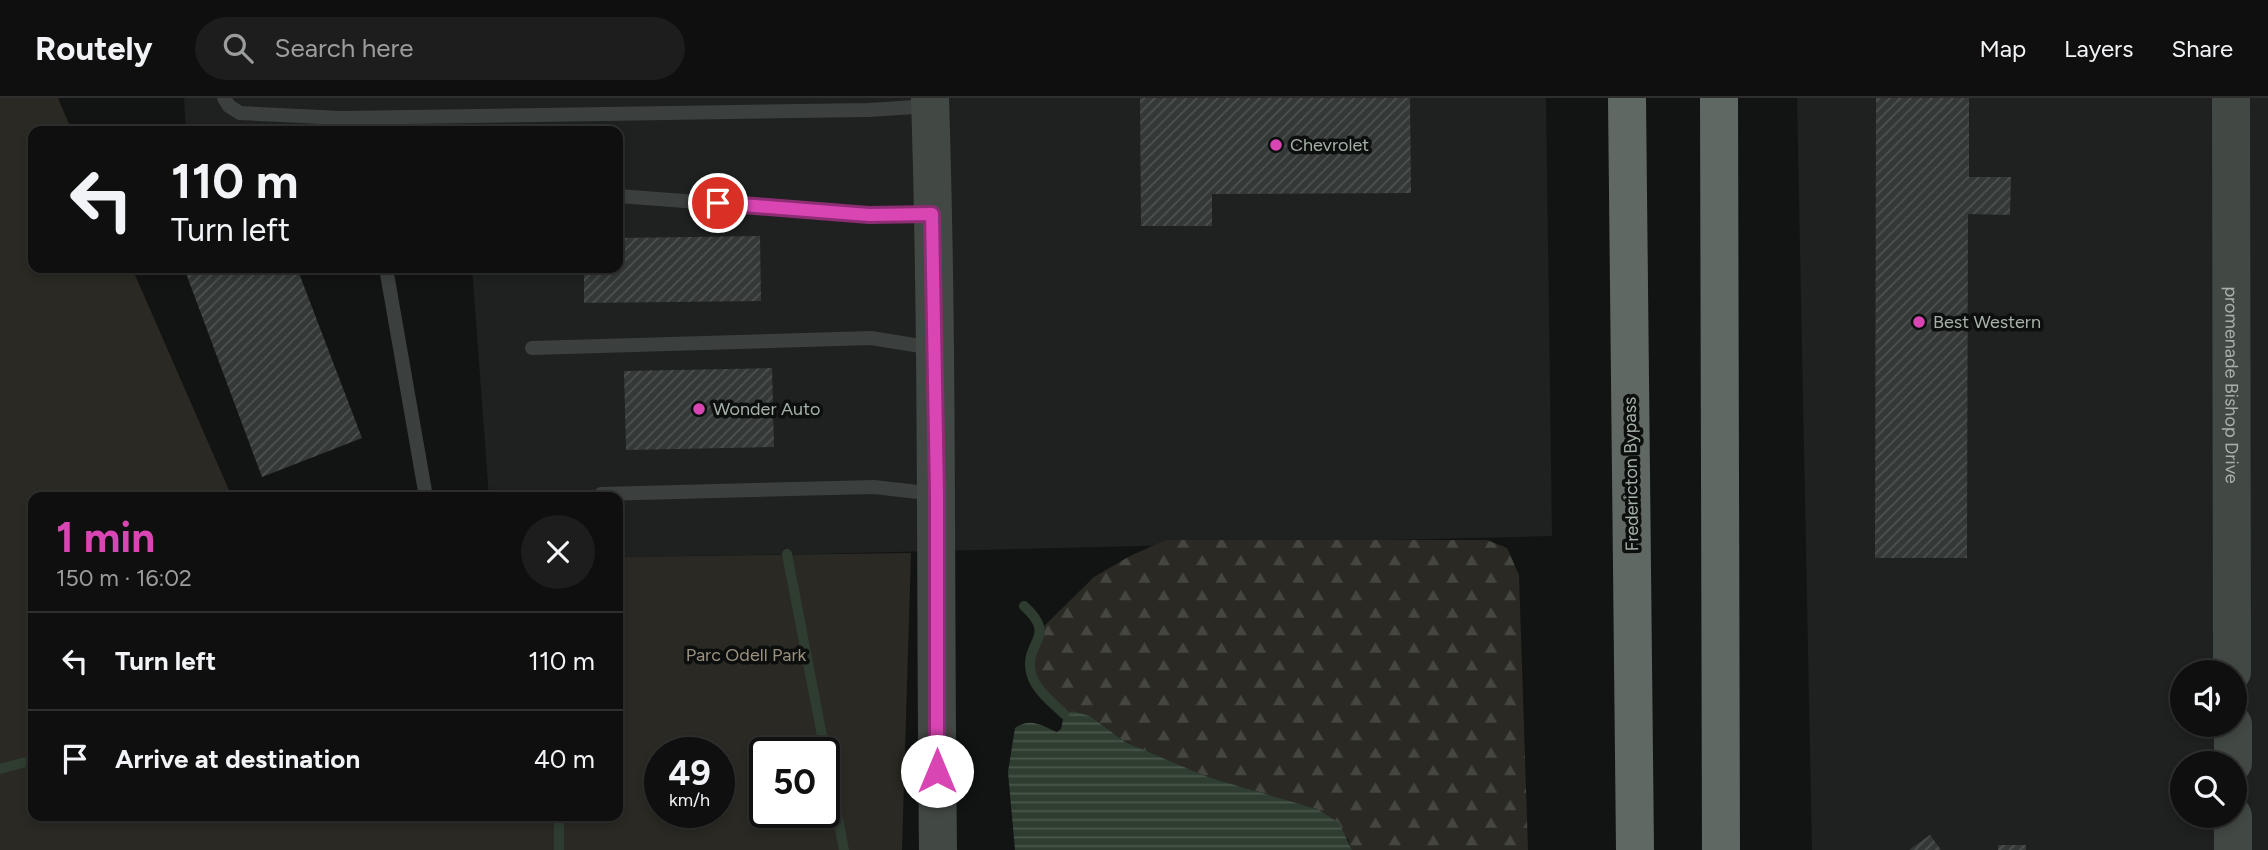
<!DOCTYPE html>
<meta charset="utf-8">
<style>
:root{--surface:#0e0f0e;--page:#1c1d1c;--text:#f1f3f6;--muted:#9b9c9e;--line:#2e2f2e;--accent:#d945b2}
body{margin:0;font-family:Figtree,sans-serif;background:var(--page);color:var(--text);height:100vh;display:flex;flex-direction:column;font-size:26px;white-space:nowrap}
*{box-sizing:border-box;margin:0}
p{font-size:23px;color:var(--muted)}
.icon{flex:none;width:38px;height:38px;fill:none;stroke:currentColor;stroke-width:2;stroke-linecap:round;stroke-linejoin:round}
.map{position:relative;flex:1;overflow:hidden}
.panel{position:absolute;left:28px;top:394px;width:595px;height:329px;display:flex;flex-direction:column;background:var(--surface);border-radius:14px;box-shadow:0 4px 10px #0003,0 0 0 2px var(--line)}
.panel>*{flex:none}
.guide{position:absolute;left:28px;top:28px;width:595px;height:147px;border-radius:14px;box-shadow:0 4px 10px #0003,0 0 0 2px var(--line);background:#0e0f0e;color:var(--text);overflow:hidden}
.tools{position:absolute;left:2170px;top:562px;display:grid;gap:14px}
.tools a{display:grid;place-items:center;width:77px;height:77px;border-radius:50%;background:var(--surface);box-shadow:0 4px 10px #0003,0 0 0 2px var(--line);font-size:35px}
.speed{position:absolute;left:644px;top:639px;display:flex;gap:14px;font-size:35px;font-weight:700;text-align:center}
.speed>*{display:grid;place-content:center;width:91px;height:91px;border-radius:50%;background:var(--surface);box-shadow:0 4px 10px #0003,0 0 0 2px var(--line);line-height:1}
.speed small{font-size:18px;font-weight:400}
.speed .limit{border:4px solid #111;border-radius:10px;background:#fff;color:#111}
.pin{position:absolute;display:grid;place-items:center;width:60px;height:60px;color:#fff;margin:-30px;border:4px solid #fff;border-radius:50%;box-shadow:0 2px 7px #0007}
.me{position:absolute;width:77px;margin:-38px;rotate:0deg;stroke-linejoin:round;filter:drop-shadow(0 0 5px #0008)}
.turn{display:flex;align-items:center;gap:24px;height:147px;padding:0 28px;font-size:32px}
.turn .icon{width:91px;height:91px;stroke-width:2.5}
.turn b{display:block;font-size:49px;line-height:60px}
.round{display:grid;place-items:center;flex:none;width:74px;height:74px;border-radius:37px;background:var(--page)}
.summary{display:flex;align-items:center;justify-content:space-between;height:119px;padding:0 28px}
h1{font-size:42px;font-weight:700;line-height:52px;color:var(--accent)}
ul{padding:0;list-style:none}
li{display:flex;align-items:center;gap:21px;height:98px;padding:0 28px;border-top:2px solid var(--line)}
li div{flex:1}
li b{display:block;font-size:26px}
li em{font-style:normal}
header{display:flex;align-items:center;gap:42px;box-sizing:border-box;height:98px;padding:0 35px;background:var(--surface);border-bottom:2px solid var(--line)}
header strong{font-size:33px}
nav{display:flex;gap:38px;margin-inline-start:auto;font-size:24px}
.search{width:490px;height:63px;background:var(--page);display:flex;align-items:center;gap:18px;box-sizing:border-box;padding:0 24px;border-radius:38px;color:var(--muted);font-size:26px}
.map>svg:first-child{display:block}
</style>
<header>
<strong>Routely</strong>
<div class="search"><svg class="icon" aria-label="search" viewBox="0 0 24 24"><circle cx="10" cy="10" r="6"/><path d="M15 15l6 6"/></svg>Search here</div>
<nav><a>Map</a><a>Layers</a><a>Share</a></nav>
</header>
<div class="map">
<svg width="2268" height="752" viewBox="0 0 2268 752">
<defs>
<pattern id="forest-firs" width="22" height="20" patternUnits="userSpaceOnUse" patternTransform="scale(1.75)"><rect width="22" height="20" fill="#2a2923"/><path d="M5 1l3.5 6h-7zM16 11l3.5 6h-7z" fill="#464640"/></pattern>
<pattern id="water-rules" width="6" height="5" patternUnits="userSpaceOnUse" patternTransform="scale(1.75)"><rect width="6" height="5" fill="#2f3d30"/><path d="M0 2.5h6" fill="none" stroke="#4a574b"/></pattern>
<pattern id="building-hatch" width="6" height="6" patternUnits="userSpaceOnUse" patternTransform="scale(1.75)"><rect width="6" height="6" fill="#343837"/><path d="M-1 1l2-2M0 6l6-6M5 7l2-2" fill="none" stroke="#4e5251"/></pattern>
</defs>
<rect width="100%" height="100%" fill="#121413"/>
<!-- built -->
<g fill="#1f2020" fill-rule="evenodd">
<path d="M184 0H1546L1552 438 813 456 618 459V399H489L472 170H618V33H186Z"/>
<path d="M1797 0H2268V752H1812ZM2182 574H2235V626H2182ZM2182 665H2235V718H2182Z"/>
</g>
<!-- forest -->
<path fill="url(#forest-firs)" d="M1166 442H1487L1507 450 1519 477 1528 752H1352L1348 741 1317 711 1208 679 1125 644 1090 618 1073 613 1064 616 1043 596 1032 579 1031 560 1040 532 1094 479 1130 458Z"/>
<!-- park -->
<path fill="#2a2923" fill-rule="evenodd" d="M0 0H58L72 33H33V170H132L232 399H33V718H618V459L911 455 902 752H0ZM660 654H719V714H660ZM765 654H824V714H765Z"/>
<!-- water -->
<path fill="url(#water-rules)" d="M1073 613 1090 618 1125 644 1208 679 1317 711 1339 725 1352 752H1015L1008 674 1015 630C1032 619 1041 628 1057 634L1061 631 1064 616Z"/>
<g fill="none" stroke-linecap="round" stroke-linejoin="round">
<!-- stream -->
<g stroke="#2f3d30" stroke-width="10">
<path d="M787 456 844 752"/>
<path d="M1024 508C1060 540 1021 544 1032 578 1037 593 1053 605 1064 616"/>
<path d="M0 671 33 662"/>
<path d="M559 752V718"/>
</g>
</g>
<!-- building -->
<g fill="url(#building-hatch)">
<path d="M1140 0H1410L1411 95 1212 96V128H1141Z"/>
<path d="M1876 0H1969V79H2011L2010 117 1968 116 1967 460H1875Z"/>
<path d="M760 138 761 203 584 205V170H618V140Z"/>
<path d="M184 170H297L362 340 262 379Z"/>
<path d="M772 270 774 349 626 352 624 273Z"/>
<path d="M1930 737 1941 752H1909Z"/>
<rect x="1998" y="747" width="28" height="5"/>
</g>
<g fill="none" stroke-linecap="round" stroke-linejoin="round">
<!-- lane -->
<g stroke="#3b3f3d" stroke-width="14">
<path d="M224 0 229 8 240 15 341 20 869 12 929 8"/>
<path d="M618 98 869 117 930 116"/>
<path d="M386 170 426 399"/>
<path d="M532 250 871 240 933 250"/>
<path d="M601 396 874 389 935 396"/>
</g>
<!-- secondary -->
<g stroke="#424844" stroke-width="38">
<path d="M930 0C938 251 935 501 938 752"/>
<path id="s1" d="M2231 0 2232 574"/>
<path d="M2233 626V665"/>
<path d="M2233 718V752"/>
</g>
<!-- highway -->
<g stroke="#606863" stroke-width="38">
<path d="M1627 0 1635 752"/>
<path d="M1719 0 1721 752"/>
</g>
</g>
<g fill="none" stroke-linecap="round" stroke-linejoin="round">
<defs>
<path id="route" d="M718 105 869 117 932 116 937 396V673"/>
</defs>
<!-- route casing -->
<use href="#route" stroke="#8d2d74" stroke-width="18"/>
<!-- route -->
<use href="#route" stroke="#d945b2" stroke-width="12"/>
</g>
<!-- markers -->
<g fill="#d945b2" stroke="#0d0f0e" stroke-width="2.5">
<circle cx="1276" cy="47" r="7"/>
<circle cx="1919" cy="224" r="7"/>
<circle cx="699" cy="311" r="7"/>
</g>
<g text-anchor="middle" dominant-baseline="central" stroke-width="7" stroke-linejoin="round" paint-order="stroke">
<!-- poi labels -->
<g font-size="18" fill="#a6b2a9" stroke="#0d0f0e" text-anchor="start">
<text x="1290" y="47">Chevrolet</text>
<text x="1933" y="224">Best Western</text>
<text x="713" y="311">Wonder Auto</text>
</g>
<!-- street labels -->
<g font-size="18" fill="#a6b2a9" stroke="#0d0f0e">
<text stroke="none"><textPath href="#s1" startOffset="287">promenade Bishop Drive</textPath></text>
<text transform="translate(1631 376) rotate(-91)">Fredericton Bypass</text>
</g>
<!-- park labels -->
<g font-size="18" fill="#9b917f" stroke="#0d0f0e">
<text x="746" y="557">Parc Odell Park</text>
</g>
</g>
</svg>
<div class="tools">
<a><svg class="icon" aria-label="sound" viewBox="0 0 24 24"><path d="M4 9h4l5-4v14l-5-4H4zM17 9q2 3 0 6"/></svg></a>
<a><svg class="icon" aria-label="search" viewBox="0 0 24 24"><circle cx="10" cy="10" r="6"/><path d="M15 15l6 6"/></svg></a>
</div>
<div class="speed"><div>49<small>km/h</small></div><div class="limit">50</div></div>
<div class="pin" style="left:718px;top:105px;background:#d93025"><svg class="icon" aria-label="arrive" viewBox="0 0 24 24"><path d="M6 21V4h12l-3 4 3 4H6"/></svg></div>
<svg class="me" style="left:937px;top:673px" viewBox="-20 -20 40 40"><circle r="19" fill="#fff"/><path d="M0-13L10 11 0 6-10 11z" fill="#d945b2"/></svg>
<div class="guide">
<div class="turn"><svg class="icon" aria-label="left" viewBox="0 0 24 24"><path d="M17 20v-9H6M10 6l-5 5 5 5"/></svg><div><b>110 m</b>Turn left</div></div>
</div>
<section class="panel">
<div class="summary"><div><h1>1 min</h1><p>150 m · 16:02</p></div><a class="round"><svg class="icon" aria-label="close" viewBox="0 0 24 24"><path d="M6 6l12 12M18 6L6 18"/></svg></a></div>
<ul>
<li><svg class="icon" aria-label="left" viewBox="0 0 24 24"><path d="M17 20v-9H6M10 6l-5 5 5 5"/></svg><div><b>Turn left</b></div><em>110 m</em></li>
<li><svg class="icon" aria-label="arrive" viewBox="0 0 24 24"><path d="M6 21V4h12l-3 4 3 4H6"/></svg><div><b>Arrive at destination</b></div><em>40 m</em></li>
</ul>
</section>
</div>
